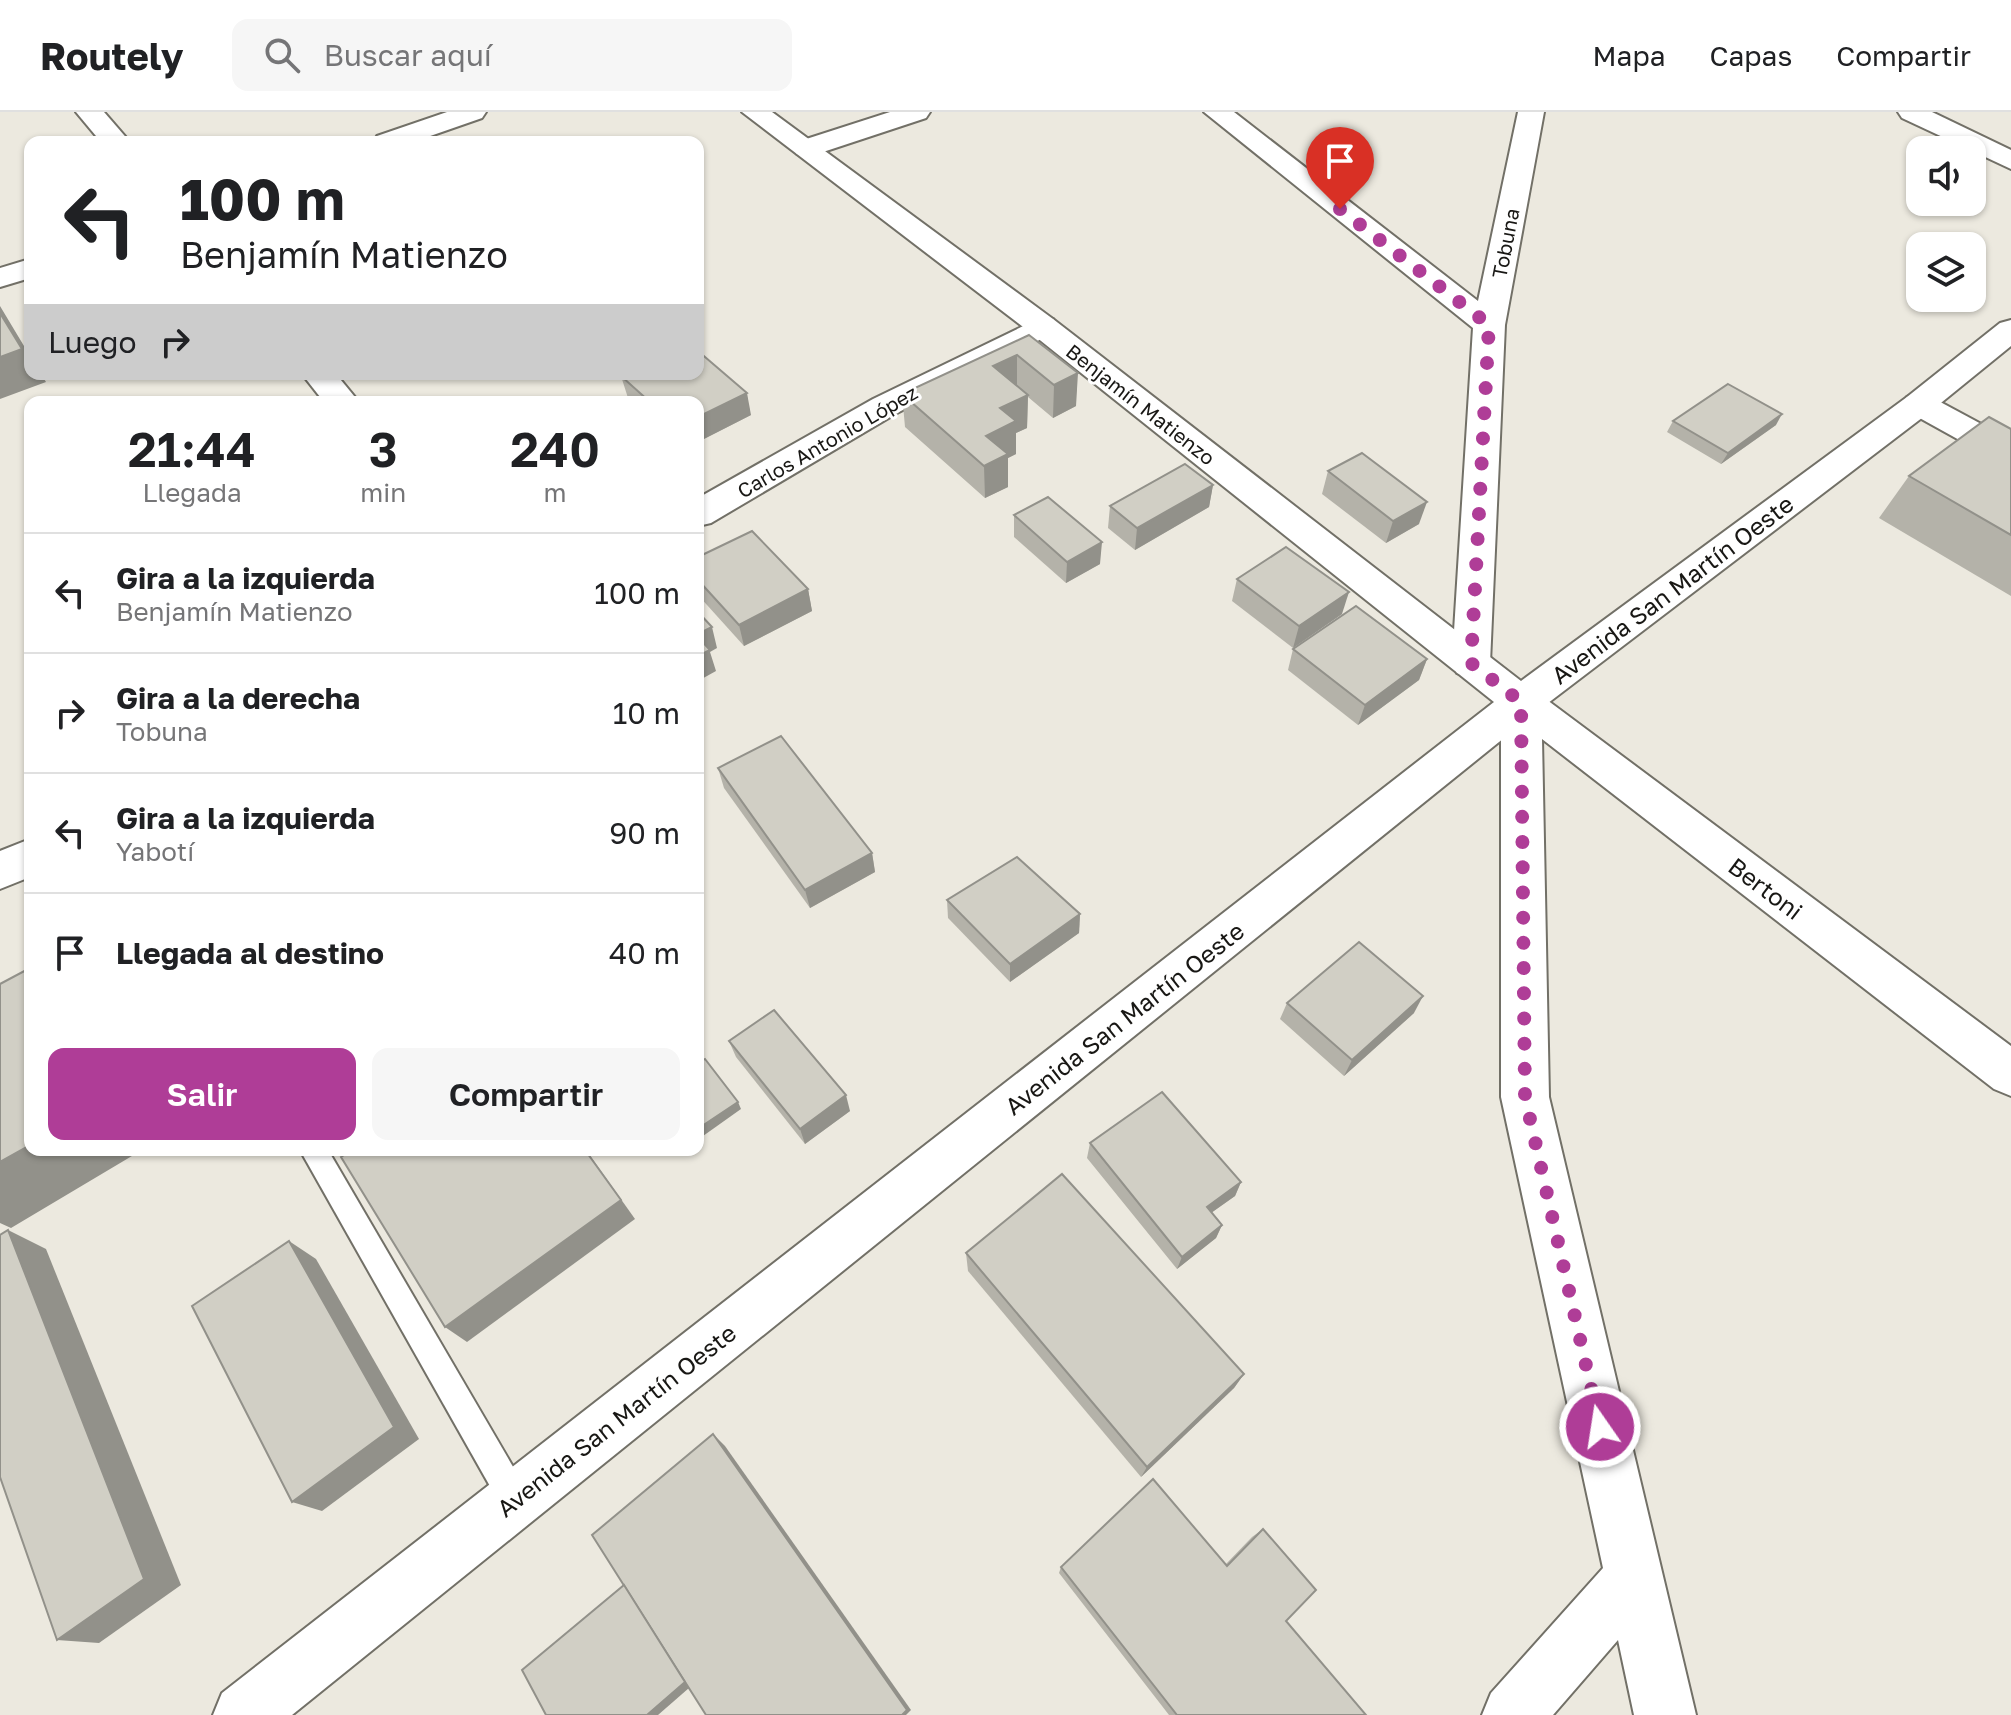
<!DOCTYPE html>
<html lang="es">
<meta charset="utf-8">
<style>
:root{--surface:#fff;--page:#f6f6f6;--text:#202124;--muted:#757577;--line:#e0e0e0;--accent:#af3d97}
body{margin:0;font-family:"Golos Text",sans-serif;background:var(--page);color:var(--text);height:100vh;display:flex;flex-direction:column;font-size:30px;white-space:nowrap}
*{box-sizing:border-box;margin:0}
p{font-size:26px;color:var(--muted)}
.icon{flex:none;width:44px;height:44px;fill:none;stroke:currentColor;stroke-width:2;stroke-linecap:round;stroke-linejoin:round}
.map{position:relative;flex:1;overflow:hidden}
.panel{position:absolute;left:24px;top:284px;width:680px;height:760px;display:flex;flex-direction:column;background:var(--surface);border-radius:16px;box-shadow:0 2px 6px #0004}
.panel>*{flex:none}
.banner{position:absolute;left:24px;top:24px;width:680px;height:244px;border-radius:16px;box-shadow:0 2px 6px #0004;background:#fff;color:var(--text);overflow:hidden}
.fabs{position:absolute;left:1906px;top:24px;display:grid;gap:16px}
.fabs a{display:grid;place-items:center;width:80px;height:80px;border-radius:16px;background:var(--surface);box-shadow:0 2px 6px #0004;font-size:40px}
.pin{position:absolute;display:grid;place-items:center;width:68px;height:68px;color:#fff;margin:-82px -34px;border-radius:50% 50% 50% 0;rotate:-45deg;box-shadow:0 0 8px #0007}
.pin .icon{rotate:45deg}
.me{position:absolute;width:88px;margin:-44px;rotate:347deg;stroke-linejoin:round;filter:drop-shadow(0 0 6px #0008)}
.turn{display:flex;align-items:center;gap:28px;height:168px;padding:0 24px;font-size:36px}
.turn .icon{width:104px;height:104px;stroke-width:2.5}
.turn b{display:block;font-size:56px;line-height:68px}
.then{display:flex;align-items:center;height:76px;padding:0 24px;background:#0003;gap:16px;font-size:30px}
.eta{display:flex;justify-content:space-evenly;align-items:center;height:136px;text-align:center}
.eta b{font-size:48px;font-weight:600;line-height:56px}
.action{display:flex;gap:16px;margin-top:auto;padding:16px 24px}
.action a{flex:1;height:92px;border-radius:16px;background:var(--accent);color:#fff;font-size:32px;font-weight:600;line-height:92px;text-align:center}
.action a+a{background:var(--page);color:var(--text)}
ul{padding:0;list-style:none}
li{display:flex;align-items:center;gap:24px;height:120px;padding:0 24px;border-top:2px solid var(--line)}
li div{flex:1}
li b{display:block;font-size:30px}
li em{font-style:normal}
header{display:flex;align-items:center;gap:48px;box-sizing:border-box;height:112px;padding:0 40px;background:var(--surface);border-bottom:2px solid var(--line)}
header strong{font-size:38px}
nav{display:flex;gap:44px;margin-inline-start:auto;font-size:28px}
.search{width:560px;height:72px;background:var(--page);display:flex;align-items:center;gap:20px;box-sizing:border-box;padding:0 28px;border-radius:16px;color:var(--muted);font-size:30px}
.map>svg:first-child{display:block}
</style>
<header>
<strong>Routely</strong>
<div class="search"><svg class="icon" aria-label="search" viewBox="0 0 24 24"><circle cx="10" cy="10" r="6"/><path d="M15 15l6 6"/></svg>Buscar aquí</div>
<nav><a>Mapa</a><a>Capas</a><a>Compartir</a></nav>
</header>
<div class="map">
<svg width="2011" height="1603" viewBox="0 0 2011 1603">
<rect width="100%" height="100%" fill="#ece9df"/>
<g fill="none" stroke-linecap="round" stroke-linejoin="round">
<defs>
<path id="service" d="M300 1038H328L526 1377 530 1388 526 1399 515 1403 504 1399Z"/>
<g id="minor">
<path d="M76 0H104L130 30H101Z"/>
<path d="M447 0H486L482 6 413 30H373L377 24Z"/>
<path d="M890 0H930L926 6 817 42 807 44 797 42 793 36 797 30Z"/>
<path d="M1204 0H1234L1478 189 1518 0H1544L1505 213 1490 551 1485 561 1471 565 1457 561 1452 551 1473 216Z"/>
<path d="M1898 0H1932L2011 38V57L1902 6Z"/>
<path d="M30 147V166L0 175V156Z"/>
<path d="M1042 205 1053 207 1058 214 1053 221 897 301 711 411 698 414V386L873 287Z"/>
<path d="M302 262H336L359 290H324Z"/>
<path d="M1919 281 1931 285 2011 328V353L1999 350 1907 299 1902 292 1907 285Z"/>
<path d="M1521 575 1535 579 2011 934V984L1994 977 1542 627 1549 985 1696 1603H1634L1618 1528 1553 1603H1482L1491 1581 1603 1456 1501 985V590L1507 579Z"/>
<path d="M30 727V765L0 777V739Z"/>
</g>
<path id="secondary" d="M742 0H772L1053 207 1521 569 1907 285 2000 211 2011 208V234L1931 299 1535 601 292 1603H213L222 1581 1494 590 1031 221Z"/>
</defs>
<!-- service casing -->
<use href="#service" stroke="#727067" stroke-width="4"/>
<!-- minor casing -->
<use href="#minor" stroke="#727067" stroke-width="4"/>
<!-- secondary casing -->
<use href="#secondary" stroke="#727067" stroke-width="4"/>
<!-- service -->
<use href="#service" fill="#fff" fill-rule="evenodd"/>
<!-- minor -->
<use href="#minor" fill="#fff" fill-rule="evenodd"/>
<!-- secondary -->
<use href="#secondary" fill="#fff" fill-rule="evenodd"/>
</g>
<!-- wall -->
<g fill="#b4b2a9">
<path d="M1029 223 1076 294 1053 306 1028 285 1027 316 1016 321V342L1008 346V375L985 386 905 315 902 282Z"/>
<path d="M621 264 751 303 698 330V290H632L628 286Z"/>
<path d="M1673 309 1776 313 1721 352 1667 320Z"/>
<path d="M2011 317V484L1879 406 1909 364Z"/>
<path d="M1328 359 1419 412 1386 431 1322 382Z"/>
<path d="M1213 373 1209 395 1135 438 1108 416 1110 394Z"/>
<path d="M1014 403 1100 452 1066 471 1014 425Z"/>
<path d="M698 445 808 477 812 499 744 534 698 483Z"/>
<path d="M1237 467 1342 502 1293 536 1232 489Z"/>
<path d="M1293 537 1427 547 1419 568 1358 613 1288 558Z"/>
<path d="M718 656 872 741 875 760 810 796 724 676Z"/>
<path d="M947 788 1080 802 1079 821 1010 870 948 806Z"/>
<path d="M1287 891 1414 901 1344 964 1280 907Z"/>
<path d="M729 929 850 999 805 1032 736 945Z"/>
<path d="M1090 1031 1241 1070 1235 1084 1211 1101 1222 1113 1216 1126 1177 1157 1087 1046Z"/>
<path d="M966 1141 1244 1262 1234 1276 1141 1365 968 1159Z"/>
<path d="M1263 1417 1286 1509 1366 1603H1169L1059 1461 1061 1455 1226 1452 1252 1425Z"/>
</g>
<!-- shaded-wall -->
<g fill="#92918a">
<path d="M0 194 30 244V262H41L46 270 0 287Z"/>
<path d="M1017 243V276L993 254Z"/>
<path d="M1078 261 1076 294 1053 306 1054 273Z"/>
<path d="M747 281 751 303 698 330V305Z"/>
<path d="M1028 283 1027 316 1016 321V342L1008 346V375L985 386 984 354 986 324 1000 296Z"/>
<path d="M1782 302 1776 313 1721 352 1728 341Z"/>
<path d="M1213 373 1209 395 1135 438 1137 416Z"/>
<path d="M1427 390 1419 412 1386 431 1393 409Z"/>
<path d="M1102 430 1100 452 1066 471 1067 450Z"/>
<path d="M808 477 812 499 744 534 739 513Z"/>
<path d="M1349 480 1342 502 1293 536 1299 514Z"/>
<path d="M712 515 717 536 710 540 716 559 698 569V522Z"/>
<path d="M1427 547 1419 568 1358 613 1365 593Z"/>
<path d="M872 741 875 760 810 796 805 778Z"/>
<path d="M1080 802 1079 821 1010 870V852Z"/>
<path d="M1423 884 1414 901 1344 964 1352 948Z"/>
<path d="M846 983 850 999 805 1032 800 1017Z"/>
<path d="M738 990 741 997 703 1024 699 1016Z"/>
<path d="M30 1033V1038H142L11 1116 0 1111V1050Z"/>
<path d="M586 1038 635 1107 467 1230 445 1215Z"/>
<path d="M1241 1070 1235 1084 1201 1108 1207 1095Z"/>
<path d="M1222 1113 1216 1126 1177 1157 1182 1145Z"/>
<path d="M8 1118 46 1137 181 1473 99 1531 57 1528Z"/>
<path d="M289 1129 316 1147 419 1327 322 1399 292 1390Z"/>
<path d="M1244 1262 1234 1276 1141 1365 1147 1355Z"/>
<path d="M713 1322 725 1334 911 1598 906 1603H902Z"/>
<path d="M687 1568 697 1569 658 1603H647Z"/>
</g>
<!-- building -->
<g fill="#d1cfc5" stroke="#92918a" stroke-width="2">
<path d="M0 201 22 237 0 245Z"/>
<path d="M1029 223 1078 261 1054 273 1017 243 993 254 1028 283 1000 296 1016 309 986 324 1008 342 984 354 902 282Z"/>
<path d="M698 239 747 281 698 305V290H650L621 264 625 262H698Z"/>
<path d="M1728 272 1782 302 1728 341 1673 309Z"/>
<path d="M1989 305 2011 317V423L1909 364Z"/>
<path d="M1362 341 1427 390 1393 409 1328 359Z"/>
<path d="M1185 352 1213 373 1137 416 1110 394Z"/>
<path d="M1048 385 1102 430 1067 450 1014 403Z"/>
<path d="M752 419 808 477 739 513 698 468V445Z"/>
<path d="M1286 435 1349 480 1299 514 1237 467Z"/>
<path d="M1356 494 1427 547 1365 593 1293 537Z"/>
<path d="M698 500 712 515 698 522Z"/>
<path d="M698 525 710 538 698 544Z"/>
<path d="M781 624 872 741 805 778 718 656Z"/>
<path d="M1017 745 1080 802 1010 852 947 788Z"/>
<path d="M1359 830 1423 884 1352 948 1287 891Z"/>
<path d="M30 856V1033L0 1050V872Z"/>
<path d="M774 898 846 983 800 1017 729 929Z"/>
<path d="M705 947 738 990 699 1016 698 951Z"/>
<path d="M1162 980 1241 1070 1207 1095 1222 1113 1182 1145 1090 1031Z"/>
<path d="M352 1038H585L621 1088 445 1215 341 1045Z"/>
<path d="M1062 1062 1244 1262 1147 1355 966 1141Z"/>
<path d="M8 1118 144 1467 57 1528 0 1365V1123Z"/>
<path d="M289 1129 394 1315 292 1390 192 1194Z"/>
<path d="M713 1322 907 1598 902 1603H706L592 1423Z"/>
<path d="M1153 1367 1227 1454 1263 1417 1316 1478 1286 1509 1366 1603H1177L1061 1455Z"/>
<path d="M624 1473 685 1570 647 1603H546L522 1558Z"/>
</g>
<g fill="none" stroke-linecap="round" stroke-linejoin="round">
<!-- route -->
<path stroke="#af3d97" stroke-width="14" stroke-dasharray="0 25.2" d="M1340 97 1489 213 1471 551 1521 590 1525 985 1600 1315"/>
</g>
<g text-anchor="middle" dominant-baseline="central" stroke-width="6" stroke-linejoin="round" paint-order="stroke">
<!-- far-street labels -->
<g font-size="20" fill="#181714" stroke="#fff">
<text transform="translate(1505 131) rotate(-79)">Tobuna</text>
<text transform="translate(1141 292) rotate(38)">Benjamín Matienzo</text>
<text transform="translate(827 329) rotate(-30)">Carlos Antonio López</text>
</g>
<!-- street labels -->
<g font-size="24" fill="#181714" stroke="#fff">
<text transform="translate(1672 477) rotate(-37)">Avenida San Martín Oeste</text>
<text transform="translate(1766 776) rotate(37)">Bertoni</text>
<text transform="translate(1124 906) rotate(-38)">Avenida San Martín Oeste</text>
<text transform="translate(616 1308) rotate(-38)">Avenida San Martín Oeste</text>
</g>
</g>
</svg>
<div class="fabs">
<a><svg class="icon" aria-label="sound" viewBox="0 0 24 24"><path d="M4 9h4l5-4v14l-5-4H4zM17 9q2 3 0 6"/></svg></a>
<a><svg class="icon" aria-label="layers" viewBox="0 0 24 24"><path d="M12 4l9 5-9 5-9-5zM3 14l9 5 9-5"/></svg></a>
</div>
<div class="pin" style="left:1340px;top:97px;background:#d93025"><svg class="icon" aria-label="arrive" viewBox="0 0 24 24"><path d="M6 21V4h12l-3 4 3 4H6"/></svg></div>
<svg class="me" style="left:1600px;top:1315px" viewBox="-20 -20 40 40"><circle r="17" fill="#af3d97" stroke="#fff" stroke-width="3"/><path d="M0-11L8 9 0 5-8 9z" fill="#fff"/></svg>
<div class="banner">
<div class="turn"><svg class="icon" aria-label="left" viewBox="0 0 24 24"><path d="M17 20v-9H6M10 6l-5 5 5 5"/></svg><div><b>100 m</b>Benjamín Matienzo</div></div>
<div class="then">Luego<svg class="icon" aria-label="right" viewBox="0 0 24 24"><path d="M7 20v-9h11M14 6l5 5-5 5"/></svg></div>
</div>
<section class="panel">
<div class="eta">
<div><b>21:44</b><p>Llegada</p></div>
<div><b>3</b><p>min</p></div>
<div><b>240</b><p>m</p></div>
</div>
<ul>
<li><svg class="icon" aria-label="left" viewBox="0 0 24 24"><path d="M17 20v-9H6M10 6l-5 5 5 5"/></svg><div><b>Gira a la izquierda</b><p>Benjamín Matienzo</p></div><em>100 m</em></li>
<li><svg class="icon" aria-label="right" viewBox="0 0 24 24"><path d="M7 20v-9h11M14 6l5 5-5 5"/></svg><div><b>Gira a la derecha</b><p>Tobuna</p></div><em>10 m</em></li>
<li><svg class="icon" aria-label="left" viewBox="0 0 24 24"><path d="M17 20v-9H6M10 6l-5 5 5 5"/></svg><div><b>Gira a la izquierda</b><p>Yabotí</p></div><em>90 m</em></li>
<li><svg class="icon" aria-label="arrive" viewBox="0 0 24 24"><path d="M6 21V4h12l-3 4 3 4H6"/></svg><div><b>Llegada al destino</b></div><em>40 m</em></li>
</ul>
<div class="action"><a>Salir</a><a>Compartir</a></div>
</section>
</div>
